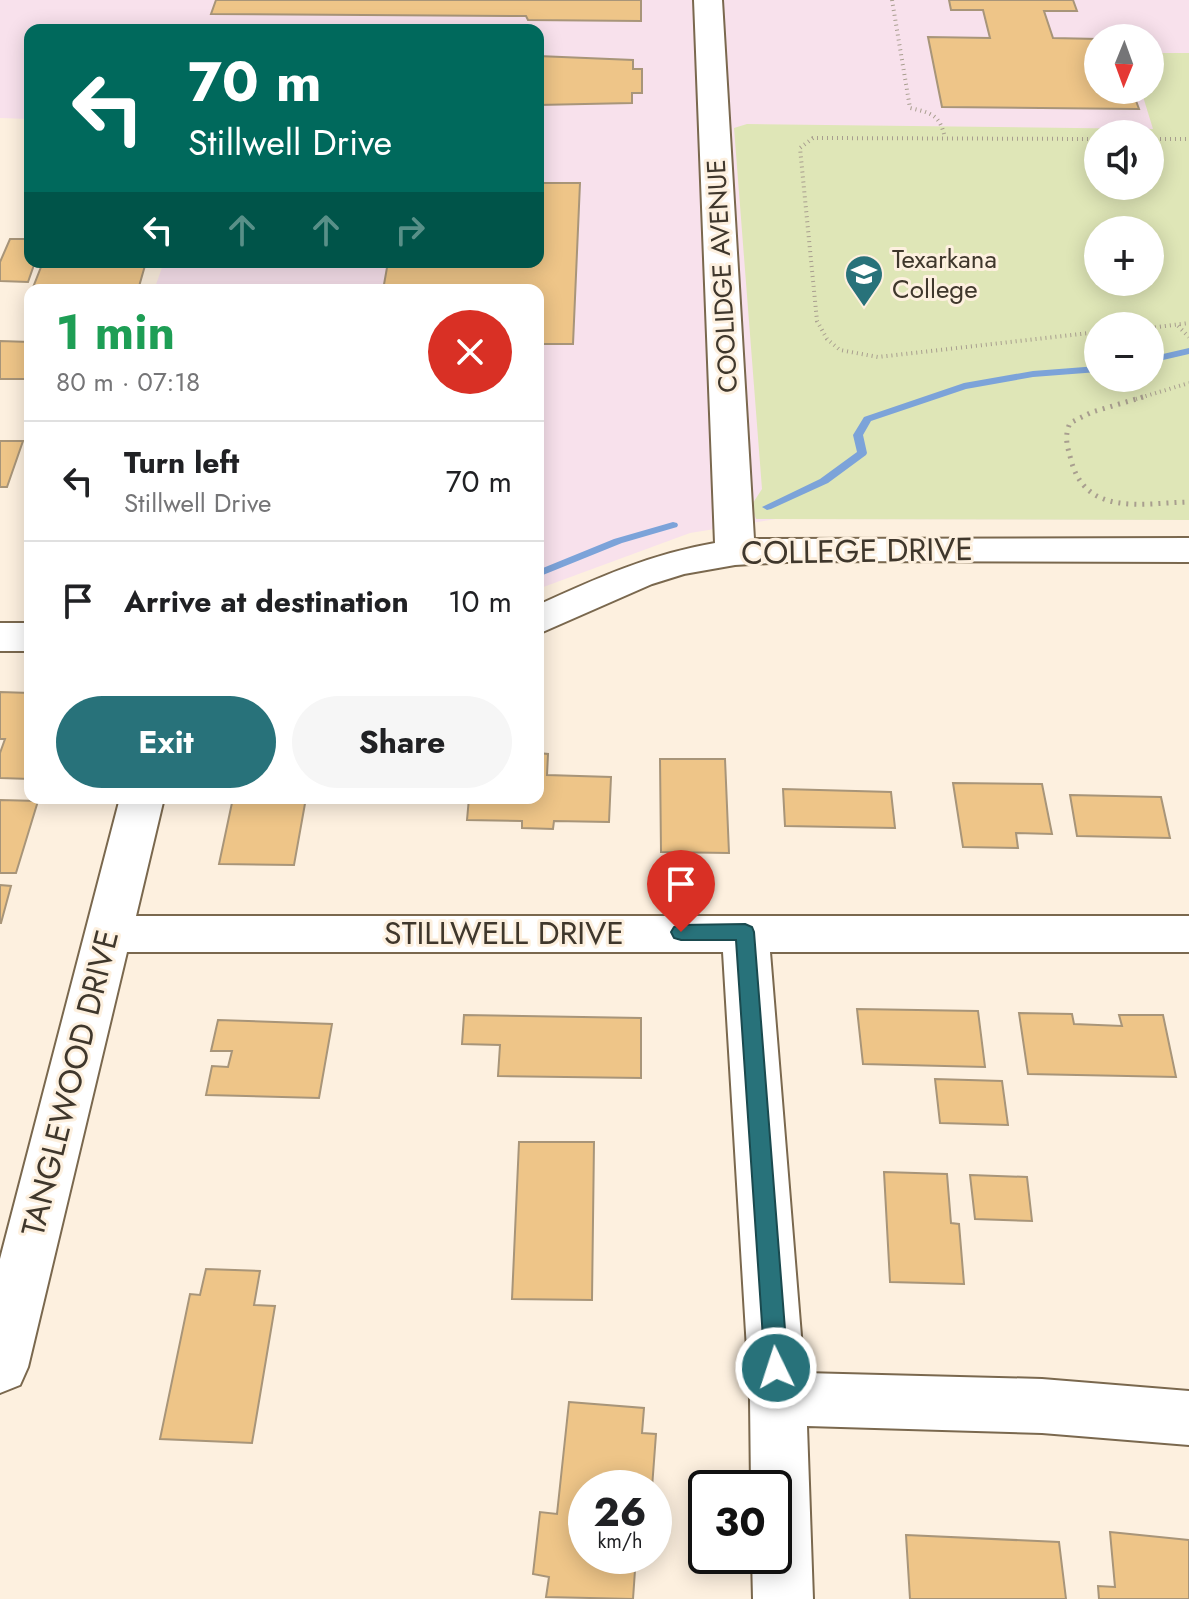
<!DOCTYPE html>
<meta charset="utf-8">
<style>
:root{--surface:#fff;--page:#f6f6f6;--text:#202124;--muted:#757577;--line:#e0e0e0;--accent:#28727a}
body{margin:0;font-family:Jost,sans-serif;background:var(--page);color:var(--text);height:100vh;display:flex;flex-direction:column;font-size:30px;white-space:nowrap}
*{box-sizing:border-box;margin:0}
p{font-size:26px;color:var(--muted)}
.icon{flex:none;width:44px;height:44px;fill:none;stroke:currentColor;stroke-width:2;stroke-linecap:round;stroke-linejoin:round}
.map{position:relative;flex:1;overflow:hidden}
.panel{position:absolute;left:24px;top:284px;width:520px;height:520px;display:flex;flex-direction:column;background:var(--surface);border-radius:16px;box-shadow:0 4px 20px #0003}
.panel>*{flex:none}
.banner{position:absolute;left:24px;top:24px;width:520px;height:244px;border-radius:16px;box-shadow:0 4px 20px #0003;background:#00695c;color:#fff;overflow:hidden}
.needle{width:52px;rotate:181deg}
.controls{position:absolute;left:1084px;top:24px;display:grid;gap:16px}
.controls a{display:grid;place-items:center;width:80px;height:80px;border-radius:50%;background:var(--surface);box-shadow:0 4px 20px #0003;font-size:40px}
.speed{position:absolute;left:568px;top:1470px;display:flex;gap:16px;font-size:40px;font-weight:700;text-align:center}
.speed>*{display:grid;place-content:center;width:104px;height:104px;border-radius:50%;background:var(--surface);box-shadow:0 4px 20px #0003;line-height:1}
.speed small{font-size:20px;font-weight:400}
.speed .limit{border:4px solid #111;border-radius:12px;background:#fff;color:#111}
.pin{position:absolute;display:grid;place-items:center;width:68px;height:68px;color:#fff;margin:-82px -34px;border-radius:50% 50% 50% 0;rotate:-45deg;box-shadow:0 0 8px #0007}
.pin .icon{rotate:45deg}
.me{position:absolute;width:88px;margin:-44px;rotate:356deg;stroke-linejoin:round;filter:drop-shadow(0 0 6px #0008)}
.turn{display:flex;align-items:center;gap:28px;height:168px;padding:0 32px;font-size:36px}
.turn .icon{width:104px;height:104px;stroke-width:2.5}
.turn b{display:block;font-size:56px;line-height:68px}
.lanes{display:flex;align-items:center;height:76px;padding:0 32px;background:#0003;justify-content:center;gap:40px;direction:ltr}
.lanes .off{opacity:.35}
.round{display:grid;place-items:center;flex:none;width:84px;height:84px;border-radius:42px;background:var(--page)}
.headline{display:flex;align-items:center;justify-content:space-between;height:136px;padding:0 32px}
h1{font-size:48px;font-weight:700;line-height:60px;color:#1e9e55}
.cta{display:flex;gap:16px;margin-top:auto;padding:16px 32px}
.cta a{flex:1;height:92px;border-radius:48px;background:var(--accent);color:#fff;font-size:32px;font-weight:700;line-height:92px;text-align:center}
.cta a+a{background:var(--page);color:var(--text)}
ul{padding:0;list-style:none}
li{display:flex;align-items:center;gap:24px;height:120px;padding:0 32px;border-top:2px solid var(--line)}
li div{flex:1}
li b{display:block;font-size:30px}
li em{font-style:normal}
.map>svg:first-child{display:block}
</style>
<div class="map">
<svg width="1189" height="1599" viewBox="0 0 1189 1599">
<rect width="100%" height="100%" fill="#fdf0df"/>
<!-- education -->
<path fill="#f8e1ec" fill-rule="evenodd" d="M0 0H1189V520L776 519 690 533 538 589V290H154L164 262H538V30H30V119L0 118ZM1098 38H1150V90H1098ZM1098 134H1150V186H1098ZM1098 230H1150V282H1098ZM1098 326H1150V378H1098Z"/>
<!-- green -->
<path fill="#dfe6b7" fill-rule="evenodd" d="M1150 48 1152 53H1189V520L756 519 751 506 762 489 734 128 747 124 1153 129 1141 90H1150ZM1098 134H1150V186H1098ZM1098 230H1150V282H1098ZM1098 326H1150V378H1098Z"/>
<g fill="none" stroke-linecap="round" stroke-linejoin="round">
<!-- stream -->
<g fill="#7ca3d9" fill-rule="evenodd">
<path d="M1189 348V354L1150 363V357Z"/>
<path d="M1098 366V372L1033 377 966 389 871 421 863 435 867 453 866 455 828 483 771 509 767 510 762 507 820 479 857 452 853 435 864 417 964 383 1033 371Z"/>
<path d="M673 522 677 523 678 525 677 527 622 543 538 577V570L614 539Z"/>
</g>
</g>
<!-- building -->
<g fill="#eec588" stroke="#a89579" stroke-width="2">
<path d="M216 0H641V21L528 20 526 16 211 14Z"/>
<path d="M949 0H1073L1077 11H1044L1053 38 1098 39V90H1132L1139 109 942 107 928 37 990 38 983 10H951Z"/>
<path d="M538 56 633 60V69H642V93H632V103L538 105Z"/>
<path d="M538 169H542L541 183H580L573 344H538V290H383L388 262H538Z"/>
<path d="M10 239H30V262H35L28 282 0 281V262Z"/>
<path d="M43 262H146L138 290H32Z"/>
<path d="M0 341 30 342V367L25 379H0Z"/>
<path d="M0 441H23L7 487H0Z"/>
<path d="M0 692 30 693V779L0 778V753L5 739H0Z"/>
<path d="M538 753 548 754 547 775 611 777 609 822 554 821 553 829 522 828V821L467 820 469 798H538Z"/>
<path d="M660 759H725L729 853 661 852Z"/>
<path d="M953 783 1042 784 1052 834 1016 833 1018 848 963 847Z"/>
<path d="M783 789 891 792 895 828 785 826Z"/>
<path d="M1070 795 1161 797 1170 838 1077 836Z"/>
<path d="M233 798H306L294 865 219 864Z"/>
<path d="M0 800 38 801 16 873H0Z"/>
<path d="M0 885 11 886 1 923H0Z"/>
<path d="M857 1009 978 1011 985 1067 863 1064Z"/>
<path d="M1019 1013 1072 1014 1074 1024 1122 1026 1119 1015H1163L1176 1077 1028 1074Z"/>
<path d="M464 1015 641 1018V1078L498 1076 500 1045 462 1044Z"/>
<path d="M218 1020 332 1024 319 1098 206 1095 212 1066 228 1067 232 1051H211Z"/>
<path d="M935 1079 1002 1081 1008 1125 940 1123Z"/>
<path d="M519 1142H594L592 1300 512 1299Z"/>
<path d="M884 1172 947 1174 951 1223 959 1224 964 1284 890 1282Z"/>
<path d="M970 1175 1027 1177 1032 1221 975 1219Z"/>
<path d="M206 1269 260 1271 254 1305 275 1306 252 1443 160 1439 190 1294 200 1295Z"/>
<path d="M569 1402 644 1408 642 1433 656 1434 652 1488H586V1556H636L633 1599 546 1597 549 1577 533 1574 540 1512 557 1514Z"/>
<path d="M1110 1532 1189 1540V1599H1099L1098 1586 1115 1587Z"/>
<path d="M906 1535 1059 1542 1066 1599H910Z"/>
</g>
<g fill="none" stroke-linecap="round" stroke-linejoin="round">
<defs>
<g id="minor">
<path d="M694 0H722L754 539 1189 538V562L803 561 735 565 684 574 652 584 538 634V605C597 578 651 554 715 543Z"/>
<rect x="0" y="623" width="30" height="28"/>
<path d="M120 798H164L136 916H1189V952H770L804 1373 1042 1379 1189 1391V1445L1042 1433 807 1426 813 1599H753L752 1556H774V1488H751L750 1399 723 952H127L28 1367 20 1385 0 1393V1259Z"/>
</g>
</defs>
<!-- minor casing -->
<use href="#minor" stroke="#7a684e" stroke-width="4"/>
<!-- path-far1 -->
<g stroke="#a89e8f" stroke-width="4" stroke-dasharray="1 4" stroke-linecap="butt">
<path d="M892 0 910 108C932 113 940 115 945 138"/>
<path d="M1098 139 813 138 800 148 817 321 827 339 840 350 878 357 1098 332"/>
<path d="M1150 139H1189"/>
<path d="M1178 326 1189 337"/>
<path d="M1150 328 1189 323"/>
<path d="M1136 399 1189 383"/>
</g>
<!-- path -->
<path stroke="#a89e8f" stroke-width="5" stroke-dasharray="2 6" stroke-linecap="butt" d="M1143 397 1092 412 1070 423C1064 437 1067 445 1071 460 1086 517 1142 503 1189 502"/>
<!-- minor -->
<use href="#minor" fill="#fff" fill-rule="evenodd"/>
</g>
<!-- route -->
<path fill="#28727a" stroke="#1a4a4f" stroke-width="2" d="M745 924 752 927 754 932 788 1368 784 1376 776 1379 768 1376 765 1368 736 940H681L674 938 671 932 674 927 681 925Z"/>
<!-- icons -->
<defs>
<symbol id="university-pin" viewBox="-11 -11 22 30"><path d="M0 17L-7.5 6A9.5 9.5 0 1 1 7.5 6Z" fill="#28727a" stroke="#fdf0df"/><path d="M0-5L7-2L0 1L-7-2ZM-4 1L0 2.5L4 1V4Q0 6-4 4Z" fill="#fff"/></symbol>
</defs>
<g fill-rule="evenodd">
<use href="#university-pin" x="842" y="252" width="44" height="60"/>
</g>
<g text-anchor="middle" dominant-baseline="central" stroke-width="6" stroke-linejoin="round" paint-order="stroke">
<!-- far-poi labels -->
<g font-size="26" fill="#3f372c" stroke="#fdf0df" text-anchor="start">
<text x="892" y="259">Texarkana<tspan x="892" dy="30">College</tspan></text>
</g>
<!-- far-street labels -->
<g font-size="26" fill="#3f372c" stroke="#fdf0df">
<text transform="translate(722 276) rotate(-93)">COOLIDGE AVENUE</text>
</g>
<!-- street labels -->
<g font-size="32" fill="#3f372c" stroke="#fdf0df">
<text transform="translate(857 551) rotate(-1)">COLLEGE DRIVE</text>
<text x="504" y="933">STILLWELL DRIVE</text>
<text transform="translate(70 1083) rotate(-76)">TANGLEWOOD DRIVE</text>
</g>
</g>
</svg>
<div class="controls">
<a><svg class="needle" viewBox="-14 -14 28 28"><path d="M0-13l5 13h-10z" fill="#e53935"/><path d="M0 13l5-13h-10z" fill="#757577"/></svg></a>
<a><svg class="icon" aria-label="sound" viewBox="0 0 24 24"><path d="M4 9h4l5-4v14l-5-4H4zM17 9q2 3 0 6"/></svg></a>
<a>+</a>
<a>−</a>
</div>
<div class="speed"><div>26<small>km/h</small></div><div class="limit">30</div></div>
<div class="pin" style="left:681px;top:932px;background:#d93025"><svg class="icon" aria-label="arrive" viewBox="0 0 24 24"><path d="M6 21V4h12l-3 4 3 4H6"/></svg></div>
<svg class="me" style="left:776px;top:1368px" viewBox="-20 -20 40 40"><circle r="17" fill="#28727a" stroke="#fff" stroke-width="3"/><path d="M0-11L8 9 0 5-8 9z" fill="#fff"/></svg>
<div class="banner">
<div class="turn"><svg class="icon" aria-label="left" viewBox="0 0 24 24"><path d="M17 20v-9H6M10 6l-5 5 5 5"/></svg><div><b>70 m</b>Stillwell Drive</div></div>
<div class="lanes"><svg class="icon" aria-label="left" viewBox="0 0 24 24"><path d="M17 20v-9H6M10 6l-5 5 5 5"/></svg><svg class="icon off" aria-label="ahead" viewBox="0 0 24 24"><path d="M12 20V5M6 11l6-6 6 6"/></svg><svg class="icon off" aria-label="ahead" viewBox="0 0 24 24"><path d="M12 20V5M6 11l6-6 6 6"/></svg><svg class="icon off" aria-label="right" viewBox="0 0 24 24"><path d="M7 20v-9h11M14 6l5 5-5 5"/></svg></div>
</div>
<section class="panel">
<div class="headline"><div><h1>1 min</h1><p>80 m · 07:18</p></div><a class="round" style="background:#d93025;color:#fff"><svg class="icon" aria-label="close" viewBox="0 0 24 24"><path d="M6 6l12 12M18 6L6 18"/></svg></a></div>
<ul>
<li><svg class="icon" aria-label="left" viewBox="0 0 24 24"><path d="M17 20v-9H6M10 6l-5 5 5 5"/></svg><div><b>Turn left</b><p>Stillwell Drive</p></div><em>70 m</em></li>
<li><svg class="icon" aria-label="arrive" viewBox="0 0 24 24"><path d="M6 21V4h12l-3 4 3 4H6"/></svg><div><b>Arrive at destination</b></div><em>10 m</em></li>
</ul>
<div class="cta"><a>Exit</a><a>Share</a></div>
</section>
</div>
